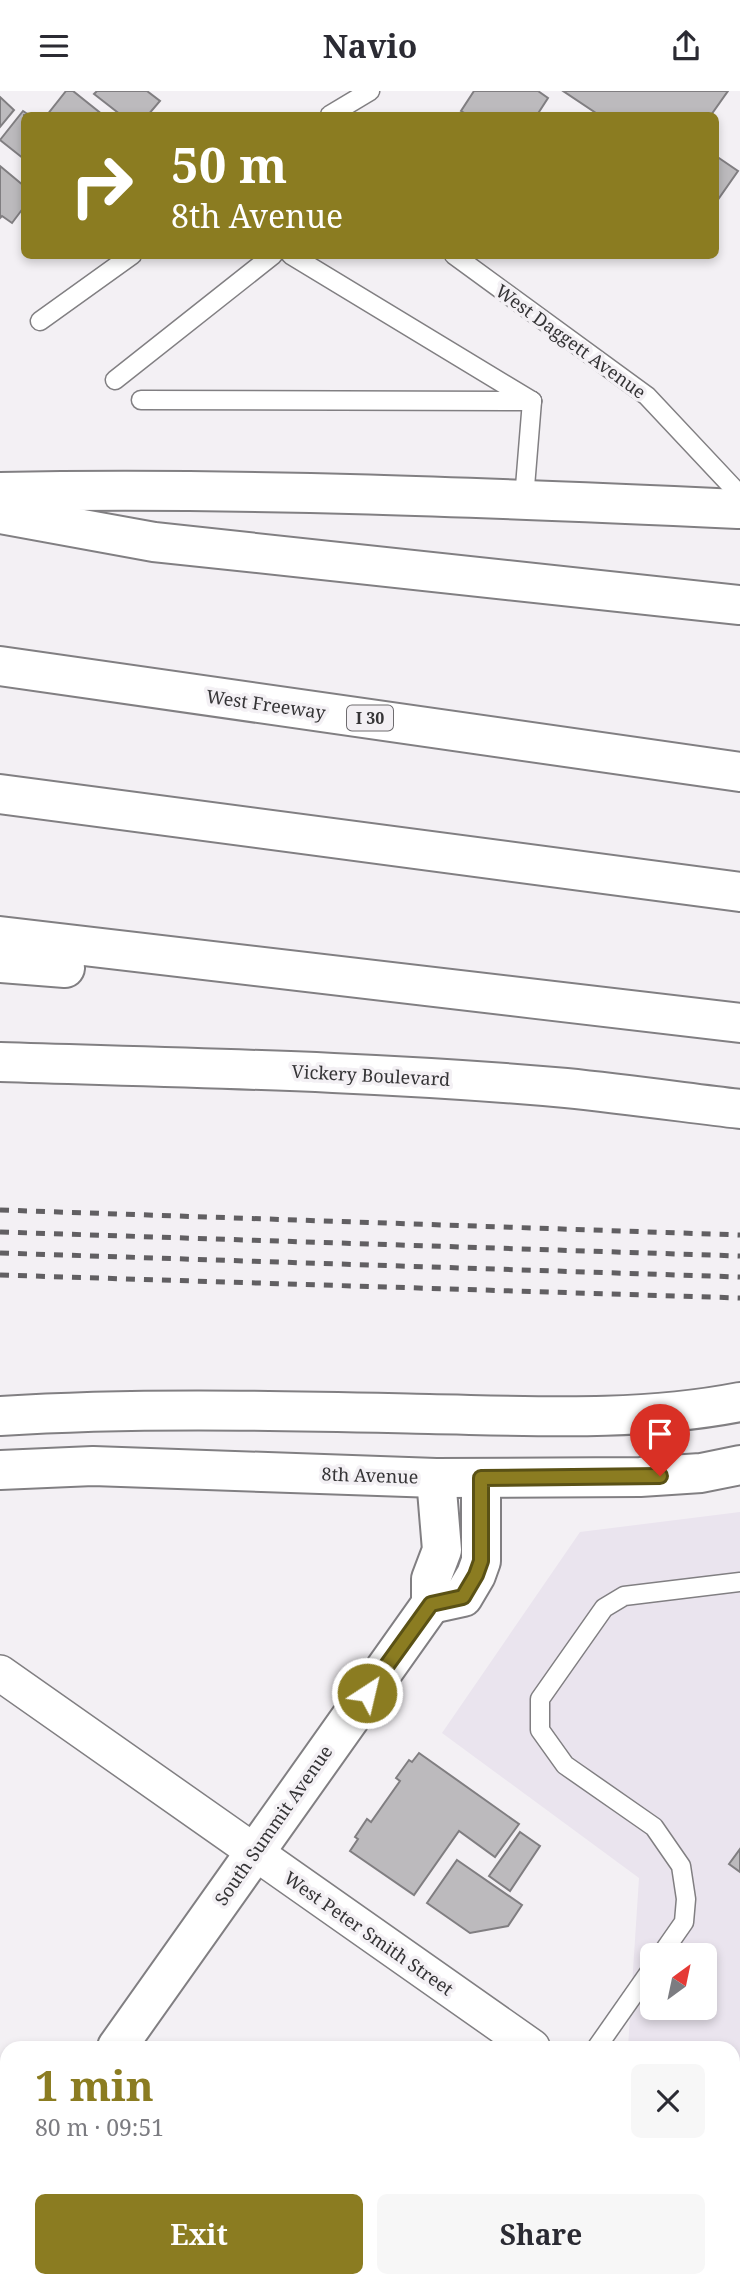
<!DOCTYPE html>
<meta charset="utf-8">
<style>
:root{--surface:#fff;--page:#f7f7f7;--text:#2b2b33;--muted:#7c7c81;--accent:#8b7c21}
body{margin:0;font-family:"Noto Serif",serif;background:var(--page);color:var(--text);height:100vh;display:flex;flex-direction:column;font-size:26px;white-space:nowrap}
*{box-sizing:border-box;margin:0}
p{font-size:23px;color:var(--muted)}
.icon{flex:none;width:38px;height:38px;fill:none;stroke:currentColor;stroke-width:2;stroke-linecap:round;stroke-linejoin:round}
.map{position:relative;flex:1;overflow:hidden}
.side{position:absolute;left:0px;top:1950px;width:740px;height:247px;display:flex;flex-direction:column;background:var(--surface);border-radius:21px 21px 0 0;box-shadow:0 4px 10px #0003}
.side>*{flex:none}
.guide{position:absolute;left:21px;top:21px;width:698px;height:147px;border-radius:10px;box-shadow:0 4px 10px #0003;background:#8b7c21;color:#fff;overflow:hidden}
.needle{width:46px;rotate:33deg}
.controls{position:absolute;left:640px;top:1852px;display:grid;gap:14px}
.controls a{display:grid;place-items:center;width:77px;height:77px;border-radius:10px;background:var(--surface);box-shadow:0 4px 10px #0003;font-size:35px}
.pin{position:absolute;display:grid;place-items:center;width:60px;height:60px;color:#fff;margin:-72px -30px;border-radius:50% 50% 50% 0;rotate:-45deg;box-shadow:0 0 7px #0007}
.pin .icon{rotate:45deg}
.me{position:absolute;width:77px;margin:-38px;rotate:35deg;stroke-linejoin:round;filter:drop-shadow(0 0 5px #0008)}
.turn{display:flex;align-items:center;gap:24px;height:147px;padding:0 35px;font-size:32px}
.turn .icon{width:91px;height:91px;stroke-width:2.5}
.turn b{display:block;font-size:49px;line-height:60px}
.round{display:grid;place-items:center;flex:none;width:74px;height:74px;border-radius:10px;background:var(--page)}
.overview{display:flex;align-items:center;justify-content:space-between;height:119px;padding:0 35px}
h1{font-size:42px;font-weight:700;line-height:52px;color:var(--accent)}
.button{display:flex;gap:14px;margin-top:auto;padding:14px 35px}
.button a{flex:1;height:80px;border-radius:10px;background:var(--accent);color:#fff;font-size:28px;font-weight:700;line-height:80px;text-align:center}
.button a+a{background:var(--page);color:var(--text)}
header{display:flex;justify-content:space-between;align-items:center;height:91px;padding:0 35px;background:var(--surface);font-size:32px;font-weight:700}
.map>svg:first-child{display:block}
</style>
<header><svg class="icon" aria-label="menu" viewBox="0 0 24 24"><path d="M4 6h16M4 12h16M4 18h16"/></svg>Navio<svg class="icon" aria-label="share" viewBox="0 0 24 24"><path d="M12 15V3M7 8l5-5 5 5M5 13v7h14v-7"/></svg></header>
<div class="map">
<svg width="740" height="2196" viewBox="0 0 740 2196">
<rect width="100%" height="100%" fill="#f3f0f4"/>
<!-- built -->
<path fill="#eae4ee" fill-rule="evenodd" d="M740 1421V2056L733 2051V1956H628L639 1787 442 1642 580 1441ZM653 1864H705V1916H653Z"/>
<!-- green -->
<path fill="#eee5b1" d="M385 2189H430L425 2196H382Z"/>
<!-- building -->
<g fill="#bcbabd" stroke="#807e81" stroke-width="2">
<path d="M66 0H73L103 24H47Z"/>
<path d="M97 0H147L160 10 148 24H121L94 3Z"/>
<path d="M474 0H538L548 7 537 24H468L461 20Z"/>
<path d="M563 0H728L711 24H599Z"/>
<path d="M0 6 14 19 0 36Z"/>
<path d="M23 20 29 24H24V68L0 49Z"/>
<path d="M716 65 738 80 717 110H716Z"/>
<path d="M0 75 24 95V116L12 132 2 125 0 127Z"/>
<path d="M419 1662 519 1733 495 1766 459 1740 414 1804 350 1760 358 1748 355 1746 367 1728 371 1731 400 1690 396 1687 409 1669 412 1671Z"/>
<path d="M520 1741 540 1755 510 1800 489 1785Z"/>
<path d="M740 1758V1781L729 1773Z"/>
<path d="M457 1769 522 1814 508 1835 470 1842 427 1812Z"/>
<path d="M18 2189H62L73 2196H14Z"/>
</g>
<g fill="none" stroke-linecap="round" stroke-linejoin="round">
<defs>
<g id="lane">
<path d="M330 24 370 0"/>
<path d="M291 164 532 310"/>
<path d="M454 164 647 305 740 404"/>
<path d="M40 230 132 164"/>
<path d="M115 289 273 164"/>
<path d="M141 309 532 310"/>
<path d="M524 408 532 310"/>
<path d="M661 1864 684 1831 686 1808 681 1775 654 1736 565 1674 540 1639V1608L604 1517 624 1505 740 1491"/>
<path d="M597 1956 653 1876"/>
<path d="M0 2028 7 2033"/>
</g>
<g id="street">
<path d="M0 1582 532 1956"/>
<path d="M733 2099 740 2104"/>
<path d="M141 2189 151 2196"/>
</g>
<g id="secondary">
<path d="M0 401C247 396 493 407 740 418"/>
<path d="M0 423 154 451 740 514"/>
<path d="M0 971C189 977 378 980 566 997 624 1003 682 1011 740 1018"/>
<path d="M0 1325C143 1316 286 1320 429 1323 532 1325 638 1331 740 1311"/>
<path d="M0 1379 93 1375 436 1387 640 1386 701 1382 740 1374"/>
<path d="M431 1513 463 1506 476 1484 481 1470V1387"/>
<path d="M117 1956 431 1513V1488L442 1459 436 1387"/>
<path d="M0 2123 7 2113"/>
</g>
<g id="highway">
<path d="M0 575 740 681"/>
<path d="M0 703 740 801"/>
<path d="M0 845 740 932"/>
<path d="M0 872 65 877"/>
</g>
</defs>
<!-- lane casing -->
<use href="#lane" stroke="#817f82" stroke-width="21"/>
<!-- street casing -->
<use href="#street" stroke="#817f82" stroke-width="38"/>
<!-- secondary casing -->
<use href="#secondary" stroke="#817f82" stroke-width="42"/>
<!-- highway casing -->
<use href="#highway" stroke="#817f82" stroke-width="42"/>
<!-- lane -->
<use href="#lane" stroke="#fff" stroke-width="18"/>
<!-- street -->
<use href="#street" stroke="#fff" stroke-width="35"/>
<!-- secondary -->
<use href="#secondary" stroke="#fff" stroke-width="38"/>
<!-- highway -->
<use href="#highway" stroke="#fff" stroke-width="38"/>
<!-- rail -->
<g stroke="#615f62" stroke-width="5" stroke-dasharray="9 9" stroke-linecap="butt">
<path d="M0 1119 740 1144"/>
<path d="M0 1141 740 1165"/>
<path d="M0 1162 740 1186"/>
<path d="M0 1184 740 1207"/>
</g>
</g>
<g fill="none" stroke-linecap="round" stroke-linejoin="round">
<defs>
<path id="route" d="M367 1602 431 1513 463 1506 476 1484 481 1470V1387L660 1385"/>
</defs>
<!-- route casing -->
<use href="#route" stroke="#5a5115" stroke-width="18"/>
<!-- route -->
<use href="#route" stroke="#8b7c21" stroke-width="12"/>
</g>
<g text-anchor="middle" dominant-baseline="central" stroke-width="7" stroke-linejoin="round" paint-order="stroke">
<!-- shield labels -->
<rect fill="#f3f0f4" stroke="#6e6c6f" stroke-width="2" x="347" y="614.5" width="46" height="25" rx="5"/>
<g font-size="16" font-weight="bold" fill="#353436">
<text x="370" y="627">I 30</text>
</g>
<!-- street labels -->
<g font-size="18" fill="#353436" stroke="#f3f0f4">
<text transform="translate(571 250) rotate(36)">West Daggett Avenue</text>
<text transform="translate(266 613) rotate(8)">West Freeway</text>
<text transform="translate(371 984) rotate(3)">Vickery Boulevard</text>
<text transform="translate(370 1384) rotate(2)">8th Avenue</text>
<text transform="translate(273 1734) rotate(-55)">South Summit Avenue</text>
<text transform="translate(369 1842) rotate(35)">West Peter Smith Street</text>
</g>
</g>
</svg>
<div class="controls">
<a><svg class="needle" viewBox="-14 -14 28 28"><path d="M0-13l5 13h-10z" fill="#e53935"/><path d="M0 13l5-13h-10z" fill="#7c7c81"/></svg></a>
</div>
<div class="pin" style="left:660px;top:1385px;background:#d93025"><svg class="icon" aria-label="arrive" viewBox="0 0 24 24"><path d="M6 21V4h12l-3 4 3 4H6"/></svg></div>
<svg class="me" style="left:367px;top:1602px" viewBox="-20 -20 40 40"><circle r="17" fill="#8b7c21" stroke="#fff" stroke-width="3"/><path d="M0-11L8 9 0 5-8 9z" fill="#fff"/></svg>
<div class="guide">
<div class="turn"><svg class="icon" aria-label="right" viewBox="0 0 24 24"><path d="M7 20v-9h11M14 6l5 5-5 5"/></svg><div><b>50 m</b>8th Avenue</div></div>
</div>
<section class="side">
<div class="overview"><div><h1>1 min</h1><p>80 m · 09:51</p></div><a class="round"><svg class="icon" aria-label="close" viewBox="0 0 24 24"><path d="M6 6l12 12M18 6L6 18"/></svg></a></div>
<div class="button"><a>Exit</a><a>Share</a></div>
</section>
</div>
